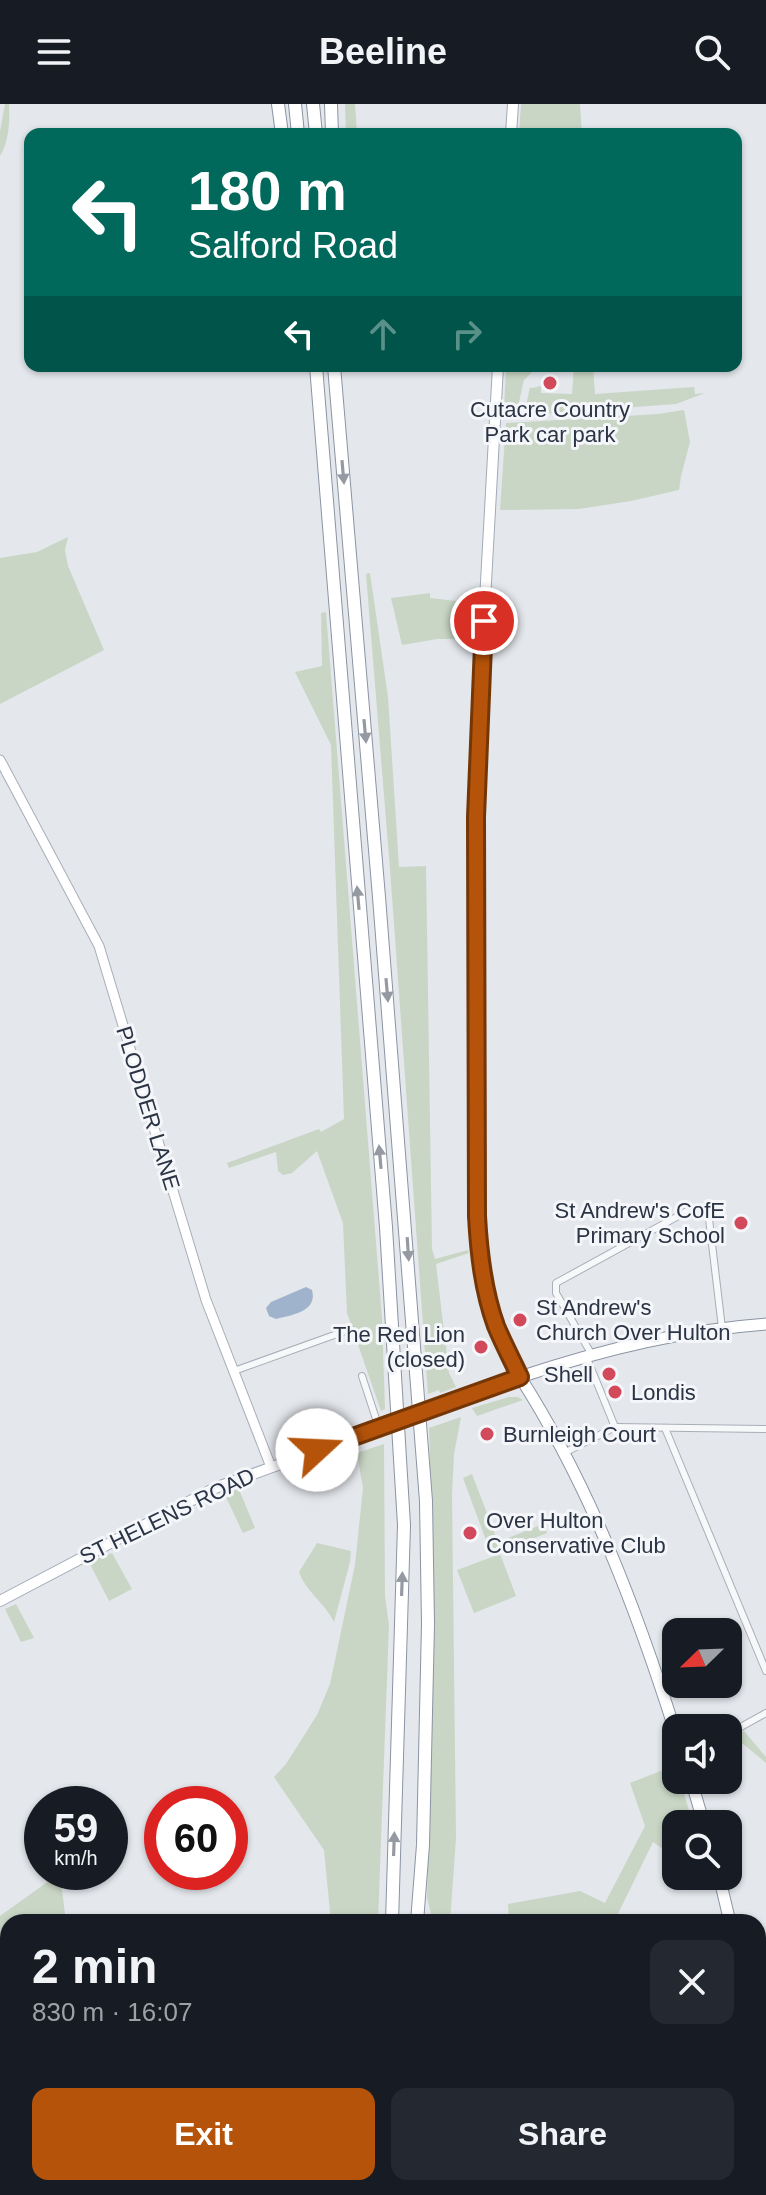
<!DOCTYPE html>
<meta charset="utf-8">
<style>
:root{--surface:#171b24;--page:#242831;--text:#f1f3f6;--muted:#9ea1a6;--accent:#b45309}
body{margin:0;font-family:Arial,sans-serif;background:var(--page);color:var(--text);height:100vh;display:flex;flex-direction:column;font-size:30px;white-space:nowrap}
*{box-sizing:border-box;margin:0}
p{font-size:26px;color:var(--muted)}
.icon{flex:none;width:44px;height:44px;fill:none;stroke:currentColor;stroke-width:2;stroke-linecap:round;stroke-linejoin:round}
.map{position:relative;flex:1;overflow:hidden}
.panel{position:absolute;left:0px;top:1810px;width:766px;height:282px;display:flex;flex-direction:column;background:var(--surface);border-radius:24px 24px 0 0;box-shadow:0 2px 6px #0004}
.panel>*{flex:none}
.guide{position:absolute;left:24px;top:24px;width:718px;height:244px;border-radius:16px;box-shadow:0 2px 6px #0004;background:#00695c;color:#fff;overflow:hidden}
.needle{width:52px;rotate:247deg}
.tools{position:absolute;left:662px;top:1514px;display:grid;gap:16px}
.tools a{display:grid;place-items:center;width:80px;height:80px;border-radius:16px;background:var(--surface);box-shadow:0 2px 6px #0004;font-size:40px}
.speed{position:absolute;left:24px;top:1682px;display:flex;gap:16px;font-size:40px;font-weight:700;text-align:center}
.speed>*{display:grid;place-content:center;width:104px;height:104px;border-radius:50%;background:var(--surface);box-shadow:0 2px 6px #0004;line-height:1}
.speed small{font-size:20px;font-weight:400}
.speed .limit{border:12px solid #d22;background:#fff;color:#111}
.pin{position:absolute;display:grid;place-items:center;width:68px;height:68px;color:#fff;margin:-34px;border:4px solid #fff;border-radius:50%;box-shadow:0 2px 8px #0007}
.me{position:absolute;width:88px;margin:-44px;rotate:70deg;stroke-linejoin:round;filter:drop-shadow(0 0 6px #0008)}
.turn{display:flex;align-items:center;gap:28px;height:168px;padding:0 32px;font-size:36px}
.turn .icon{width:104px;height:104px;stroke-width:2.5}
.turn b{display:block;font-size:56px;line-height:68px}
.lanes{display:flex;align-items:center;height:76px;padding:0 32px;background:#0003;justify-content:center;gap:40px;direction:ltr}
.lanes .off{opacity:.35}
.round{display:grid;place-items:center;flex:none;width:84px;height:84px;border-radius:16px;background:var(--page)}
.headline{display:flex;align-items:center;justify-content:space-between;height:136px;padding:0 32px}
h1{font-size:48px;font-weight:600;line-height:60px}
.button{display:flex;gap:16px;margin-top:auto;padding:16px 32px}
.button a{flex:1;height:92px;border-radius:16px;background:var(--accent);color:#fff;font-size:32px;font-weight:600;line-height:92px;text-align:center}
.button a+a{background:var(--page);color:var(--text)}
header{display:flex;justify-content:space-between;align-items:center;height:104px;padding:0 32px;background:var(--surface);font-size:36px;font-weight:600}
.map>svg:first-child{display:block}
</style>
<header><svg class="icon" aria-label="menu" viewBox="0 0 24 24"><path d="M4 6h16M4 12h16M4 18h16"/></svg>Beeline<svg class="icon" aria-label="search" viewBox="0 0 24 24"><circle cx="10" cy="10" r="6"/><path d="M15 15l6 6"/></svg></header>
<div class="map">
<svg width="766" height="2091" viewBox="0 0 766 2091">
<rect width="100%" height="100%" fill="#e4e7ec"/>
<!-- green -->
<g fill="#c9d6c5">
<path d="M5 0H9C10 17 9 37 0 52V27Z"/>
<path d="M345 0H355L357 30H346Z"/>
<path d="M521 0H580L582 30H519Z"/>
<path d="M506 262H538L524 276 517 307 510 308 504 306Z"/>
<path d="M574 262H593L595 290 694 283 695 290 705 289 676 300 529 311 525 306 530 283 532 284 541 282V289L572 290Z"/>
<path d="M684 306 690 338 681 372 679 386 631 397 579 405 500 406 506 319 658 310Z"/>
<path d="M68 433 65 446 68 462 104 546 0 600V454L37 448Z"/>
<path d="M370 469 388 593 399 763 426 762 432 1145 435 1155 468 1146 469 1149 436 1160 449 1269 456 1283 440 1289 439 1286 428 1290 390 765 366 470Z"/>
<path d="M430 489V494L473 499 470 535H437L402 541 391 494Z"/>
<path d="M326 508 382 1214 385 1305 381 1307 347 1209 343 1119 317 1047 292 1069 283 1071 278 1067 276 1048 229 1064 227 1059 319 1025 321 1028 344 1015 331 641 295 568 322 562 321 509Z"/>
<path d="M509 1293H518L523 1296 477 1312 472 1304Z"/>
<path d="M461 1313 454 1350 452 1391 456 1734 450 1818H433L427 1793 433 1583V1477L429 1324Z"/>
<path d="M384 1340 385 1492 389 1521 378 1818H331L324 1746 274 1673 286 1660 317 1611 330 1580 355 1461 363 1384 357 1349Z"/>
<path d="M472 1370 498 1438 543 1420 547 1429 501 1447 499 1444 490 1447 463 1374Z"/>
<path d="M238 1383 255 1424 243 1429 224 1389Z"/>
<path d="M317 1439 351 1447 350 1458 334 1518C325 1499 306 1488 299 1468Z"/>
<path d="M112 1449 132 1485 109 1497 89 1458Z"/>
<path d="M500 1450 516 1492 474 1509 457 1466Z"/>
<path d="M16 1500 34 1534 21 1538 5 1505Z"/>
<path d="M744 1627 766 1653V1659L743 1640 728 1646V1636Z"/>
<path d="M676 1661V1676H680L693 1720H676V1742L663 1745 653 1738 614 1818H509L508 1800 580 1787 605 1799 645 1722 630 1679Z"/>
<path d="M60 1769 66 1818H8V1873L0 1868V1812Z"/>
<path d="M766 1924V2050L758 1966V1925Z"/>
<path d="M267 2084H364L363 2091H275Z"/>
<path d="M406 2084H470L477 2091H405Z"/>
<path d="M677 2084 749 2086V2091H675Z"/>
</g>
<!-- water -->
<path fill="#9fb4cc" d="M306 1183 312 1186C318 1208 291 1211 276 1215L269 1212 266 1204 271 1198Z"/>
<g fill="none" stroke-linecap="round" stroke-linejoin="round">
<defs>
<g id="minor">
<path d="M592 1251 556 1189V1179L691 1105 702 1106 709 1115 722 1224"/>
<path d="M586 1252 615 1323"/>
<path d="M234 1267 351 1225"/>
<path d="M362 1272 379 1324"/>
<path d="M665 1324 766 1567"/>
<path d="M564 1349 615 1323 766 1325"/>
<path d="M728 1630 766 1609"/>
</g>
<path id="secondary" d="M0 656 99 842 206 1196 271 1363"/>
<g id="primary">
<path d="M511 30 513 0"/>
<path d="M443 1301 520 1273C492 1214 480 1177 477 1112L476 713 479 604 498 262"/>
<path d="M0 1497 215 1384 379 1324"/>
</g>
<g id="trunk">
<path d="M676 1630C637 1507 590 1382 520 1273 600 1246 681 1226 766 1220"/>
<path d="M691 1676 704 1720"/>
<path d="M719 1772 730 1818"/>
<path d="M756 2084 757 2091"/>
</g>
<g id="motorway">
<path d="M278 0 282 30"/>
<path d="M295 0 298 30"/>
<path d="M313 0 316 30"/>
<path d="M331 0 332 30"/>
<path d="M316 262 386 1123 404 1421 392 1818"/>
<path d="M334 262 379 793 426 1397 428 1520 423 1741 417 1818"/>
<path d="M374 2091V2084"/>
<path d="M394 2091 395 2084"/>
</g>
</defs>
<!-- minor casing -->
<use href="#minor" stroke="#a9aeb7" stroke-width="8"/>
<!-- secondary casing -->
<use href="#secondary" stroke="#a9aeb7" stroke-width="11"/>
<!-- primary casing -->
<use href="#primary" stroke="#a3abb8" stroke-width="12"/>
<!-- trunk casing -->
<use href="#trunk" stroke="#8b94a3" stroke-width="13"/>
<!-- motorway casing -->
<use href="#motorway" stroke="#8b94a3" stroke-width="14"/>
<!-- minor -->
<use href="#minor" stroke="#f7f8fa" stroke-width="6"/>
<!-- secondary -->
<use href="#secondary" stroke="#fff" stroke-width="9"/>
<!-- primary -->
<use href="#primary" stroke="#fff" stroke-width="10"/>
<!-- trunk -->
<use href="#trunk" stroke="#fff" stroke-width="11"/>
<!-- motorway -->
<use href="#motorway" stroke="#fff" stroke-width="12"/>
<defs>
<path id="primary-bridge" d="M379 1324 443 1301"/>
</defs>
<!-- primary-bridge casing -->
<use href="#primary-bridge" stroke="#a3abb8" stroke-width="12" stroke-linecap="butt"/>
<!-- primary-bridge -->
<use href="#primary-bridge" stroke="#fff" stroke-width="10"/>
</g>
<!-- one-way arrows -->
<defs><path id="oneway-solid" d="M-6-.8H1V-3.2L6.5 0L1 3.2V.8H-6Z" transform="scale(2)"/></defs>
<g fill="#959aa2">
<use href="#oneway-solid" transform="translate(343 368) rotate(85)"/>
<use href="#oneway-solid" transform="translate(365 627) rotate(85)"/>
<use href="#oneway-solid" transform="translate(358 794) rotate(-95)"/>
<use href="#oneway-solid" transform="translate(387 886) rotate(85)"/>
<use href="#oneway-solid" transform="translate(380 1053) rotate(-95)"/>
<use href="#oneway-solid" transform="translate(408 1145) rotate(86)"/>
<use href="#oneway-solid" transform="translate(402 1480) rotate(-88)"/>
<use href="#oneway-solid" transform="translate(394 1740) rotate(-88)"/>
</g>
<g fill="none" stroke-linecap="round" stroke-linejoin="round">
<defs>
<path id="route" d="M317 1346 520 1273C512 1256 503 1239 496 1222 483 1186 479 1149 477 1112L476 713 484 517"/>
</defs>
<!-- route casing -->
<use href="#route" stroke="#753606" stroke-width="20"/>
<!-- route -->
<use href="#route" stroke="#b45309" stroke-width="14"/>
</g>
<!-- markers -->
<g fill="#d1495b" stroke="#f4f6f9" stroke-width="3">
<circle cx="550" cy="279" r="8"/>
<circle cx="741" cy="1119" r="8"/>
<circle cx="520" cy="1216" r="8"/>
<circle cx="481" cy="1243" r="8"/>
<circle cx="609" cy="1270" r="8"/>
<circle cx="615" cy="1288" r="8"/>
<circle cx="487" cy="1330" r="8"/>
<circle cx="470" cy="1429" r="8"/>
</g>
<g text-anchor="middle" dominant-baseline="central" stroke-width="6" stroke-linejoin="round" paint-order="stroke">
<!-- poi labels -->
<g font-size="22" fill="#2b3445" stroke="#f4f6f9" text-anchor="start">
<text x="550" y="305" text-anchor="middle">Cutacre Country<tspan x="550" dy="25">Park car park</tspan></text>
<text x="725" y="1106" text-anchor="end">St Andrew's CofE<tspan x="725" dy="25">Primary School</tspan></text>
<text x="536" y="1203">St Andrew's<tspan x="536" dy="25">Church Over Hulton</tspan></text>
<text x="465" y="1230" text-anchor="end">The Red Lion<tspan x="465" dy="25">(closed)</tspan></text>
<text x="593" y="1270" text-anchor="end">Shell</text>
<text x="631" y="1288">Londis</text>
<text x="503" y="1330">Burnleigh Court</text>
<text x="486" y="1416">Over Hulton<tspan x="486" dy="25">Conservative Club</tspan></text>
</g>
<!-- street labels -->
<g font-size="22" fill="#2b3445" stroke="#f4f6f9">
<text transform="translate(148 1004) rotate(73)">PLODDER LANE</text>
<text transform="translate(167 1412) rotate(-26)">ST HELENS ROAD</text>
</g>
</g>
</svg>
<div class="tools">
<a><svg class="needle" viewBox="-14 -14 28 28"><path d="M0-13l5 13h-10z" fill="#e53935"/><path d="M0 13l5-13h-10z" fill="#9ea1a6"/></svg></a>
<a><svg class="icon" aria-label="sound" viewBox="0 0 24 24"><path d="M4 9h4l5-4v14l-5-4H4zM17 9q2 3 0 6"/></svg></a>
<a><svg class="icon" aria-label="search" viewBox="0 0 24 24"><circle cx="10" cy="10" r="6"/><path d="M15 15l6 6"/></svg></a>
</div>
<div class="speed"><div>59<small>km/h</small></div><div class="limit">60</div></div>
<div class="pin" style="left:484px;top:517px;background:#d93025"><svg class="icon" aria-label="arrive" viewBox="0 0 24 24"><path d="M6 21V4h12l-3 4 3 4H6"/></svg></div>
<svg class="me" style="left:317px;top:1346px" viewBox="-20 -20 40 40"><circle r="19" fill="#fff"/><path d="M0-13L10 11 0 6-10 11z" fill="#b45309"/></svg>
<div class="guide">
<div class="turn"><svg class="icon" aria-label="left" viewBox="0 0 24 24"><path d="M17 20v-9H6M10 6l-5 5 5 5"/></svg><div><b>180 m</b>Salford Road</div></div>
<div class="lanes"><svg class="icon" aria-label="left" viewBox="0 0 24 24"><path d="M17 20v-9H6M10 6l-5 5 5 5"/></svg><svg class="icon off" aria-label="ahead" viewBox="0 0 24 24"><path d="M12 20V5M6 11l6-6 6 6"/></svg><svg class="icon off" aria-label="right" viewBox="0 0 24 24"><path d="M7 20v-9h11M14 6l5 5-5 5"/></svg></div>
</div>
<section class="panel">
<div class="headline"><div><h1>2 min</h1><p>830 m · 16:07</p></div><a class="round"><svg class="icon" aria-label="close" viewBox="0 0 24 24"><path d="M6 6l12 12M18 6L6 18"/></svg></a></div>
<div class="button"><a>Exit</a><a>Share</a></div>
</section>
</div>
